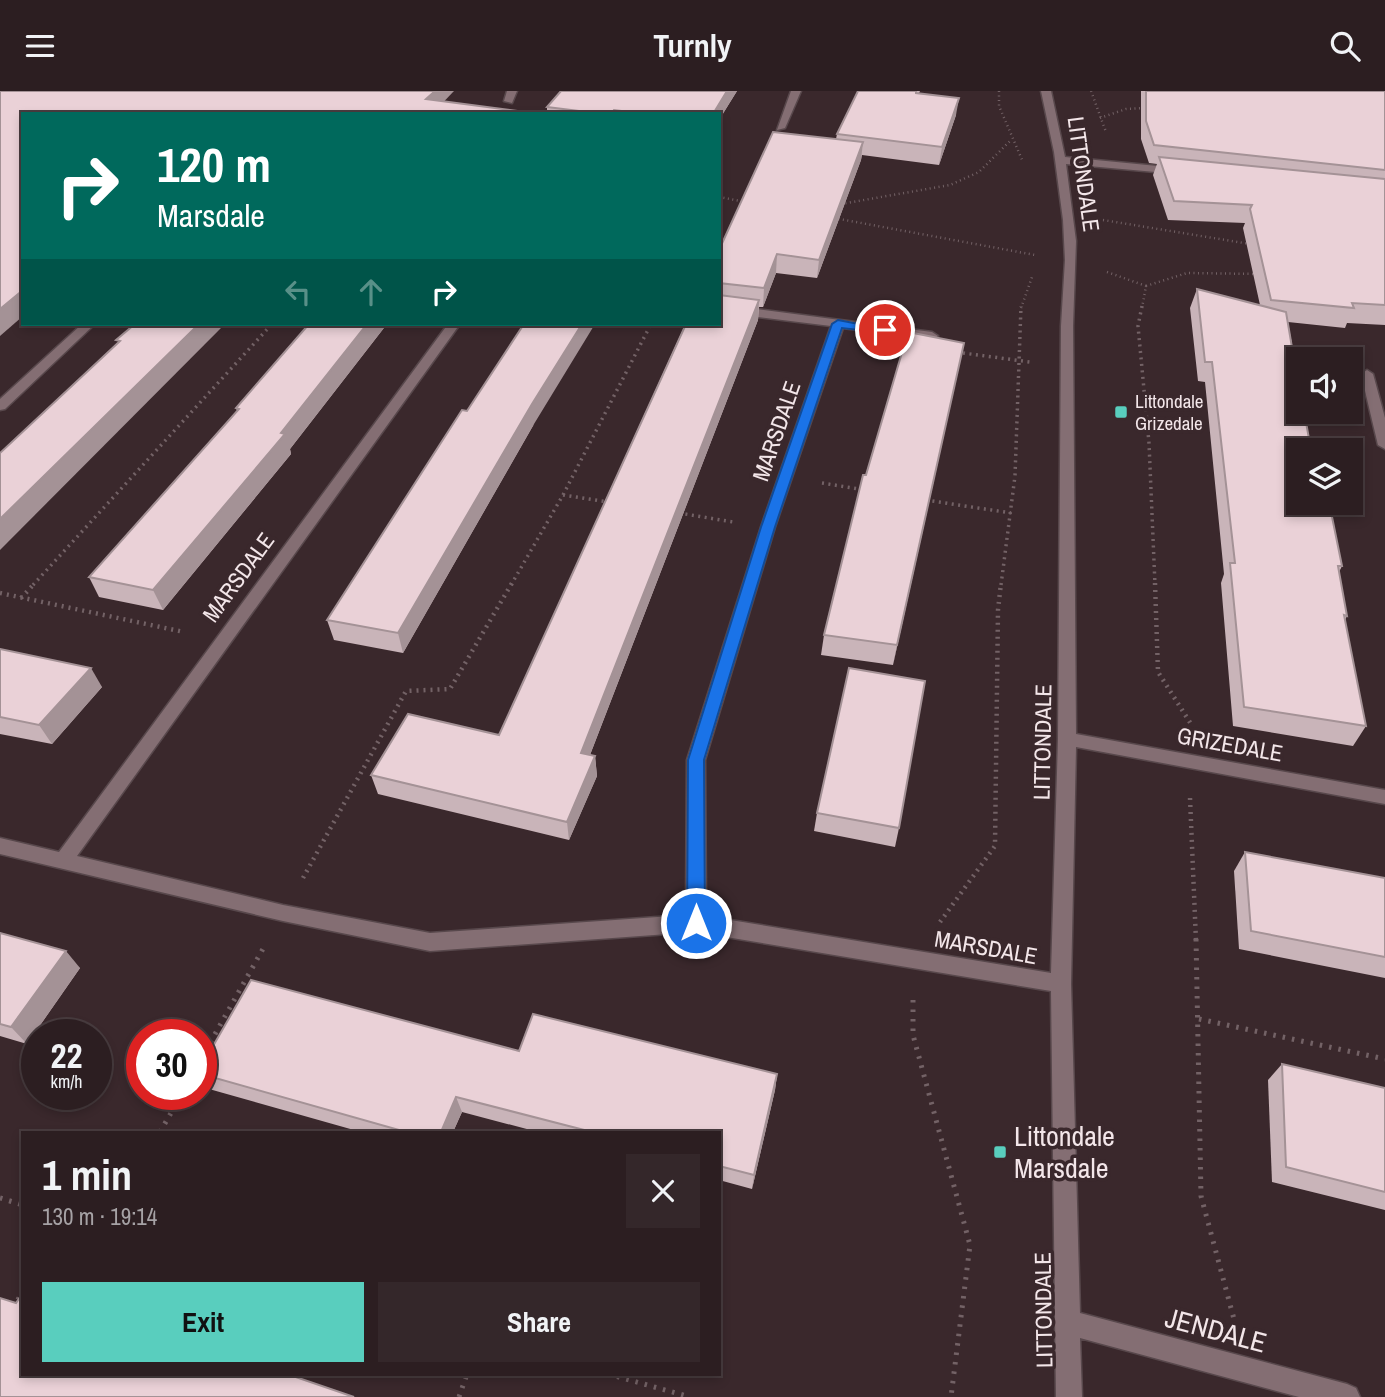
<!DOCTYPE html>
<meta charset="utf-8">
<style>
:root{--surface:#2c1e21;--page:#34272a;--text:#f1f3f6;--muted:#a6a2a5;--line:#483c3f;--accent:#59cebe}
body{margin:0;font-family:"Archivo Narrow",sans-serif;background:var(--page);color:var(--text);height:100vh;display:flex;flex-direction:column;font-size:26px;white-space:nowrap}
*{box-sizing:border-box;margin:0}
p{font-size:23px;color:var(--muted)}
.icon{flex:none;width:38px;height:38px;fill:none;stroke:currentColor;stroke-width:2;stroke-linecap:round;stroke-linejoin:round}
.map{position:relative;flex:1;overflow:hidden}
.side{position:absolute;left:21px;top:1040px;width:700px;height:245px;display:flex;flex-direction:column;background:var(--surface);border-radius:0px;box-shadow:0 4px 10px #0003,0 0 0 2px var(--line)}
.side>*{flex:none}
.top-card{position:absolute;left:21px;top:21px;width:700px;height:214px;border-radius:0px;box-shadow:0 4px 10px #0003,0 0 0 2px var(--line);background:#00695c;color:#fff;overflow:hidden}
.controls{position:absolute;left:1286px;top:256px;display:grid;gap:14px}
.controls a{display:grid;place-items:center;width:77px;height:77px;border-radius:0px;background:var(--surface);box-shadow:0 4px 10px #0003,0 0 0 2px var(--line);font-size:35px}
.speed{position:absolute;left:21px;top:928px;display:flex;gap:14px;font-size:35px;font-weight:700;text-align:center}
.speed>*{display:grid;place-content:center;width:91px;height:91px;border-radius:50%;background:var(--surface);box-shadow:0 4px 10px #0003,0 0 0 2px var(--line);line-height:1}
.speed small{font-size:18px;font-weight:400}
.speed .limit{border:10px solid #d22;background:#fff;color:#111}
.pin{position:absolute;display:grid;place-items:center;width:60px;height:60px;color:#fff;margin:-30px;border:4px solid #fff;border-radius:50%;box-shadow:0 2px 7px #0007}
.me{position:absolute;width:77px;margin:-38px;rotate:0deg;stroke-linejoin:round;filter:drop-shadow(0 0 5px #0008)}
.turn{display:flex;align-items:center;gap:24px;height:147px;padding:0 21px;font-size:32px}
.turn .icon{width:91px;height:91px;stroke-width:2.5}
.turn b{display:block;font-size:49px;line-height:60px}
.lanes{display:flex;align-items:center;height:66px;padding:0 21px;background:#0003;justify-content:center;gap:35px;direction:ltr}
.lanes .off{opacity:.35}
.round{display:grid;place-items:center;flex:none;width:74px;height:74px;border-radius:0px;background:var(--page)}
.overview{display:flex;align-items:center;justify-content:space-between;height:119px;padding:0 21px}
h1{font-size:42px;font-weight:700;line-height:52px}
.button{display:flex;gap:14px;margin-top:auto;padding:14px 21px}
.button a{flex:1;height:80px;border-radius:0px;background:var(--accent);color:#111;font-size:28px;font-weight:700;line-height:80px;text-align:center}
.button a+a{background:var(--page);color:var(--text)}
header{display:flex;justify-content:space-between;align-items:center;height:91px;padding:0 21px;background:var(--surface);font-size:32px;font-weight:700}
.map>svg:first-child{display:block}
</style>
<header><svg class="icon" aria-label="menu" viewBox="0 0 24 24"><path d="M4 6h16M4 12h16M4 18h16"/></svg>Turnly<svg class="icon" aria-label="search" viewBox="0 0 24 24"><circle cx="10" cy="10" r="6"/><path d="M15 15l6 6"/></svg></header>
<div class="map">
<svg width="1385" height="1306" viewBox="0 0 1385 1306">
<rect width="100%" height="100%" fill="#3a282c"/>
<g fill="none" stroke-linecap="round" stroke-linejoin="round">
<defs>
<g id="minor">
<path d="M507 0H517L512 12 504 10Z"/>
<path d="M791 0H801L785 37 777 39Z"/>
<path d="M1041 0H1051L1065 66 1178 77 1183 80 1178 83 1066 73 1076 150 1073 235 1076 643 1385 699V713L1076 656 1071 893 1080 1222 1347 1293 1356 1297 1360 1306H1299L1080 1247 1082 1306H1056L1051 900 696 841 430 860 283 830 0 763V747L59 761 448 233H460L77 765 283 814 430 842 686 824 687 669 761 436 831 235 719 221V213L932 241 938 245 932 249 843 237 775 436 705 669 706 825 1051 882 1058 648 1061 235 1065 169 1063 129 1054 61Z"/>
<path d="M82 233H95L5 318 0 319V308Z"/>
<path d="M1367 279 1373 283 1385 327V358L1378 354 1361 283Z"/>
</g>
</defs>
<!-- minor casing -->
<use href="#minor" stroke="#58484c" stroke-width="3"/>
<!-- path-far3 -->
<g stroke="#736266" stroke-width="2.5" stroke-dasharray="1 3.5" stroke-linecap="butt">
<path d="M999 0V15L1023 71"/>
<path d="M1091 0 1106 41"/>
<path d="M1100 27 1126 18 1146 17"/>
<path d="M719 106 746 111"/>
<path d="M841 113 950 94 979 81 1011 49"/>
<path d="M834 127 1035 164"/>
<path d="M1103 129 1250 153"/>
<path d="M1107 181 1146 195 1142 217"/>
<path d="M1146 195 1187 182 1258 183"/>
<path d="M1021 217 1032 186"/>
</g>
<!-- path-far2 -->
<g stroke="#736266" stroke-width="3.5" stroke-dasharray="2 4.5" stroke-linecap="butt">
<path d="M1142 215 1138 235 1149 352 1155 494"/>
<path d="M963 262 1030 271"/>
<path d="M822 392 865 399"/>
<path d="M563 404 608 411"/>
<path d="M926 409 1011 422"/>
<path d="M679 422 733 431"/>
<path d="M33 494 272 233"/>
<path d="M511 494 563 404 651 233"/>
<path d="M1001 494 1015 385 1021 215"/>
</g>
<!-- path-far1 -->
<g stroke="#736266" stroke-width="4.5" stroke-dasharray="2 5" stroke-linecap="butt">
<path d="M1155 492 1158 581 1191 633"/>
<path d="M0 502 184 541"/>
<path d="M21 507 35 492"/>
<path d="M1190 707 1196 850"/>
<path d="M303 787 406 600 450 598 512 492"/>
<path d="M940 831 995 755 998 519 1001 492"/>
</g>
<!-- path -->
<g stroke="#736266" stroke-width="5" stroke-dasharray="2.5 7" stroke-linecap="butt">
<path d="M1196 848 1201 1105 1235 1232"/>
<path d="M913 909V944L970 1154 951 1306"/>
<path d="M1199 928 1385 968"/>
<path d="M201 968 264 856"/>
<path d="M160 1041 182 1003"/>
<path d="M0 1107 23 1114"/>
<path d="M13 1217 23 1200"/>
<path d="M608 1283 690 1306"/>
<path d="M459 1306 467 1283"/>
</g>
<!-- minor -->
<use href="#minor" fill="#846e73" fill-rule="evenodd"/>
</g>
<!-- wall -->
<g fill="#c9b4b9">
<path d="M737 0 719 29V23H547V16Z"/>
<path d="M858 0H920L919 2 956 24 939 74 862 64 861 69 817 187 776 182 763 216H759L758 229 590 664 595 665 597 685 569 749 378 703 371 684 499 644 719 159 836 48 837 43Z"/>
<path d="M1141 0H1385V234L1347 232 1345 237 1288 231 1311 359 1342 475 1339 481 1347 525 1345 529 1366 635 1353 655 1233 635 1221 492 1224 483 1205 291 1198 290 1190 217 1197 198 1260 214 1243 137 1245 132 1168 129 1153 84 1157 73 1149 72 1141 48Z"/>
<path d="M309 233H387L290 358 291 363 163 519 99 506 89 486 237 320 236 317Z"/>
<path d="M960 271 893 574 821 564 824 544 866 384Z"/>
<path d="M534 333 403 562 334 549 327 529Z"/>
<path d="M0 558 102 596 52 653 0 643Z"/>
<path d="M817 722 899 737 895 756 814 740Z"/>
<path d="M1245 761 1385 787V887L1239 858 1234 780Z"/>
<path d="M0 842 80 877 27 953 0 945Z"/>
<path d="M519 960 777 983 775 999 752 1098 719 1089V1041H538L462 1021 453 1041H361L209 998 201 987V976Z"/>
<path d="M1282 973 1385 997V1119L1272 1091 1268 989Z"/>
</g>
<!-- shaded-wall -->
<g fill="#a49296">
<path d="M435 0H454L432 23 426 8Z"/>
<path d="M727 0H737L719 29V23H713Z"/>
<path d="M959 7 956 24 939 74 942 56Z"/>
<path d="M863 51 861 69 817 187 819 169Z"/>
<path d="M777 163 776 182 763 216 764 197Z"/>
<path d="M23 199V225L0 245V218Z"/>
<path d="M759 209 758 229 583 682 581 662Z"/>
<path d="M199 233H225L0 459V428Z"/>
<path d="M367 233H387L290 358 291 363 163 519 153 499Z"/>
<path d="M582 233H595L534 333 403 562 398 542 532 313Z"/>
<path d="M960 271 893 574 897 554Z"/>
<path d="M91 577 102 596 52 653 39 634Z"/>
<path d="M595 665 597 685 569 749 567 731Z"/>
<path d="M66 860 80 877 27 953 11 936Z"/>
<path d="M777 983 775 999 752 1098 754 1084Z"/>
<path d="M456 1006 462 1021 453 1041H441Z"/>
</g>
<!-- building -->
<g fill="#ead1d7" stroke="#a49296" stroke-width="2">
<path d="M0 0H435L426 8 533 22 23 23V199L0 218Z"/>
<path d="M561 0H727L713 23H646L614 19 612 23H603L547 16Z"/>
<path d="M858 0H916V2L959 7 942 56 837 43Z"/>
<path d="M1146 0H1385V79L1154 54 1146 30Z"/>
<path d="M773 41 863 51 819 169 777 163 764 197 719 192V159Z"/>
<path d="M1159 66 1385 88V214L1352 212 1354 217 1271 209 1250 118 1252 114 1174 110Z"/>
<path d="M1197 198 1286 221 1298 292V320H1304L1311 359H1298V411H1329L1342 475H1338L1347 525 1344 524 1366 635 1244 616 1230 472H1235L1212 271H1205Z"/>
<path d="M719 204 759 209 581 662 595 665 567 731 371 684 408 623 499 644 686 233H719Z"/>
<path d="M135 233H199L0 428V362L120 250 116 249Z"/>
<path d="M309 233H367L281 342 285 343 153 499 89 486 239 318 236 317Z"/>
<path d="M524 233H582L532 313 398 542 327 529 462 319 467 320Z"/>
<path d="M908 241 964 252 897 554 824 544 863 384H866Z"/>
<path d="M0 558 91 577 39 634 0 626Z"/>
<path d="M849 577 925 590 899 737 817 722Z"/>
<path d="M1245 761 1385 787V866L1251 840Z"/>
<path d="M0 842 66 860 11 936 0 933Z"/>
<path d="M251 889 519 960 533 923 777 983 754 1084 719 1075V1041H592L456 1006 441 1041H406L201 983V976Z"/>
<path d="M1282 973 1385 997V1101L1286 1076Z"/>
<path d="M23 1202V1283H287L354 1306H0V1207L16 1212Z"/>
</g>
<!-- route -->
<path fill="#1a73e8" stroke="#114b97" stroke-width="2" d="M838 229 890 239 885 242 842 237 775 436 704 669 705 832 696 840 687 832 688 669 761 436 832 233Z"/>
<!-- markers -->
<g fill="#59cebe" stroke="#3a282c" stroke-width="2.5">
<rect x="1114" y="314" width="14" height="14" rx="3.5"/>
<rect x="993" y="1054" width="14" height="14" rx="3.5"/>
</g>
<g text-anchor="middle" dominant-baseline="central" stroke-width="7" stroke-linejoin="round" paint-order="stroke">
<!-- far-poi labels -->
<g font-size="19" fill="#f3e6e9" stroke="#3a282c" text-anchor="start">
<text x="1135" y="310">Littondale<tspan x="1135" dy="22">Grizedale</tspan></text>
</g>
<!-- street labels -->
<g font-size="23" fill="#f3e6e9" stroke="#3a282c">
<text transform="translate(1084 83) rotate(82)">LITTONDALE</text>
<text transform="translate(776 340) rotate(-71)">MARSDALE</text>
<text transform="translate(238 486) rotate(-54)">MARSDALE</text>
<text transform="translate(1042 651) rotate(-89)">LITTONDALE</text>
<text transform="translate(1230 653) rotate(10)">GRIZEDALE</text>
<text transform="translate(986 856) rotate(10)">MARSDALE</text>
<text transform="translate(1043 1219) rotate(-91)">LITTONDALE</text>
</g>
<!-- near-poi labels -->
<g font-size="28" fill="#f3e6e9" stroke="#3a282c" text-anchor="start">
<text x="1014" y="1045">Littondale<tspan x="1014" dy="32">Marsdale</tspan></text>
</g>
<!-- near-street labels -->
<g font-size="28" fill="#f3e6e9" stroke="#3a282c">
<text transform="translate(1216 1239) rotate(15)">JENDALE</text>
</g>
</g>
</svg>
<div class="controls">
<a><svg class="icon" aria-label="sound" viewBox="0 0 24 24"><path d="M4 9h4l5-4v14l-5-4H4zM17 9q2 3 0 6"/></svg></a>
<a><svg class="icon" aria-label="layers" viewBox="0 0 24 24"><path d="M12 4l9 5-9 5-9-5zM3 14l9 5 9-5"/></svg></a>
</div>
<div class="speed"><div>22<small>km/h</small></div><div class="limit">30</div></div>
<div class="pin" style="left:885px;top:239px;background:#d93025"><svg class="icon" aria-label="arrive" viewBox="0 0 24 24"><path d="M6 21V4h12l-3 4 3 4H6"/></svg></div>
<svg class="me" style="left:696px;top:832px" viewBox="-20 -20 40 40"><circle r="17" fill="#1a73e8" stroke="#fff" stroke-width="3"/><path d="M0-11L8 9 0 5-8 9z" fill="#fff"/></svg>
<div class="top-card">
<div class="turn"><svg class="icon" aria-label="right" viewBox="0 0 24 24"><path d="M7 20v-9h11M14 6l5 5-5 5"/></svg><div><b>120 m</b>Marsdale</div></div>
<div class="lanes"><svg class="icon off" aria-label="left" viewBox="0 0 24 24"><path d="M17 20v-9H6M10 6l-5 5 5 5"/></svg><svg class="icon off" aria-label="ahead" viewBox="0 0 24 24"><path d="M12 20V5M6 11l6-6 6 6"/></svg><svg class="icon" aria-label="right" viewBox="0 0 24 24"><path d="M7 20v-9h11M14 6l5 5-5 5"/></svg></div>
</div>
<section class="side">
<div class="overview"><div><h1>1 min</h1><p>130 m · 19:14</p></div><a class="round"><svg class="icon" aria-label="close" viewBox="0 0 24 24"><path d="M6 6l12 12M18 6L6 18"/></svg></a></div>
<div class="button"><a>Exit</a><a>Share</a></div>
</section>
</div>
